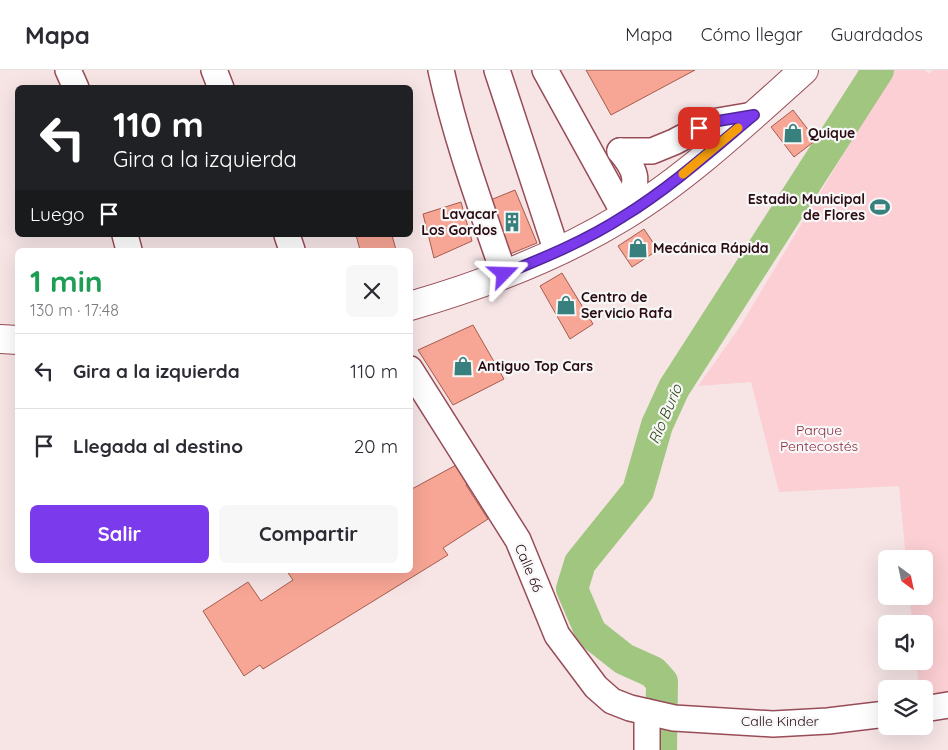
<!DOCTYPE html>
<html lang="es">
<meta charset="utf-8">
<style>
:root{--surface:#fff;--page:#f7f7f7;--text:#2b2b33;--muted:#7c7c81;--line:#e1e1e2;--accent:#7c3aed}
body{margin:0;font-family:Quicksand,sans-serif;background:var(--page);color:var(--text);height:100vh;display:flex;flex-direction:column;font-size:19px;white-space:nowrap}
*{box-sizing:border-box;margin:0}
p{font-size:16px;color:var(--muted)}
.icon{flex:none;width:28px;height:28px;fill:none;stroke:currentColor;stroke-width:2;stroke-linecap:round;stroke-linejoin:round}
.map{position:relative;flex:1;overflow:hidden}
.side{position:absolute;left:15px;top:178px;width:398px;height:325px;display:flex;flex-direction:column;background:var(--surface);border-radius:8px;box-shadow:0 5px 20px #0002}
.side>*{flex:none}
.top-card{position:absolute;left:15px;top:15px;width:398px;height:152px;border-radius:8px;box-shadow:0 5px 20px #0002;background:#202124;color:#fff;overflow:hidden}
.needle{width:32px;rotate:147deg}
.controls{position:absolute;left:878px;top:480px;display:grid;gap:10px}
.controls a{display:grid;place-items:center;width:55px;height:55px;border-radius:8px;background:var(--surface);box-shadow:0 5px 20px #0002;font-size:25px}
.pin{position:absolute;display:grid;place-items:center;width:42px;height:42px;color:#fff;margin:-21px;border-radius:10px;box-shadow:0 2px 8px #0006}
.me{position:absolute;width:55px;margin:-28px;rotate:68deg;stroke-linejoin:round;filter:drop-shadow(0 0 4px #0008)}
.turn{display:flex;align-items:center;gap:18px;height:105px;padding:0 15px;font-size:22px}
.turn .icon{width:65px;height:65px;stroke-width:2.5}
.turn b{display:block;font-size:35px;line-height:42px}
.then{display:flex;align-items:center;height:48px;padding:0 15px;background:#0003;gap:10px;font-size:19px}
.round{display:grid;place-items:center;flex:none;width:52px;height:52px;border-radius:8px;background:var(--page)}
.head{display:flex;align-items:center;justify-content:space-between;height:85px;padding:0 15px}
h1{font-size:30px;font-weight:700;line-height:38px;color:#1e9e55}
.primary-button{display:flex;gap:10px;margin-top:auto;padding:10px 15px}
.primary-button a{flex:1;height:58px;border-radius:8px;background:var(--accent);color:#fff;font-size:20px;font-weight:700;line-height:58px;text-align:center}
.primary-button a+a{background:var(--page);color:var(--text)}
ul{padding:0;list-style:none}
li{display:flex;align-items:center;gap:15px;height:75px;padding:0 15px;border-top:1px solid var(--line)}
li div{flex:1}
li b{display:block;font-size:19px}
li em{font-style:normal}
header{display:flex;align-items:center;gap:30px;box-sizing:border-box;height:70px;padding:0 25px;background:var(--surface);border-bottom:1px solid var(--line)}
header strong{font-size:24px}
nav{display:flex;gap:28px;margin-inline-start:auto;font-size:18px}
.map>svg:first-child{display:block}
</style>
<header>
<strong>Mapa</strong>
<nav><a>Mapa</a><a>Cómo llegar</a><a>Guardados</a></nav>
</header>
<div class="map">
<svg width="948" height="680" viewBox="0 0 948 680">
<rect width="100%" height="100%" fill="#f7e5e6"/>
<!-- green -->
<path fill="#fbcfd3" d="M894 0H924L930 4 932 0H948V629L924 631V619H919L916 591H924V554H912L910 526H924V489H906L899 416 779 422 751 312 698 316 739 258Z"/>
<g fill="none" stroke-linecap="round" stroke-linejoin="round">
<!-- river -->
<path stroke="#a0c680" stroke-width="32" d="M661 680 662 612 653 602 624 589 591 563 572 519 580 493 638 421 657 355 674 318 878 0"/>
</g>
<!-- building -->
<g fill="#f7a595" stroke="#a65c4e">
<path d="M586 0H695L611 45Z"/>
<path d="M793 40 816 70 794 87 771 57Z"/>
<path d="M515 120 537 173 510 184 488 131Z"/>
<path d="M461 132 472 171 434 188 423 144Z"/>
<path d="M644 159 658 180 632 197 618 176Z"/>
<path d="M356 165H392L396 180H360Z"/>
<path d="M562 203 593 254 570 269 540 216Z"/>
<path d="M473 255 504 309 453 335 418 280Z"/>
<path d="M458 394 470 412 466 415 488 449 443 478 448 485 263 599 260 595 244 606 203 541 248 512 261 531 293 510 286 500H410V420Z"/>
</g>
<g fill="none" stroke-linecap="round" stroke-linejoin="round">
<defs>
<g id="minor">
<path d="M68 0 76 18"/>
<path d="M214 0 221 18"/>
<path d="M441 0C456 69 481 137 504 204"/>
<path d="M497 0 557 182"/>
<path d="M545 0 625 145"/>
<path d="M620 81H652L674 72 712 52 753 45"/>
<path d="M620 81C643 108 635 114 625 145"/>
<path d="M125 165 129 180"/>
<path d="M287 165 292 180"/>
<path d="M410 299 518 470 557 565 596 617 612 631 630 638 674 648 773 654 828 651 886 644"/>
<path d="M924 639 948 635"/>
<path d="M647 642V680"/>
</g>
<g id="major">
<path d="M410 236C483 215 559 186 624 146 689 106 747 51 804 0"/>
<path d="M0 269 18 270"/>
</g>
</defs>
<!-- minor casing -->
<use href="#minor" stroke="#974c57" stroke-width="28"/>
<!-- major casing -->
<use href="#major" stroke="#974c57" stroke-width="30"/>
<!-- minor -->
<use href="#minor" stroke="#fff" stroke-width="25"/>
<!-- major -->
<use href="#major" stroke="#fff" stroke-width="28"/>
</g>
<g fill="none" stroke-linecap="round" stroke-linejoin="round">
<defs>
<path id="route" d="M504 204C546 187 587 170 624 146 671 117 712 80 754 45L712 52 699 58"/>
</defs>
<!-- route casing -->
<use href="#route" stroke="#51269a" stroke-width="12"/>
<!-- route -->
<use href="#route" stroke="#7c3aed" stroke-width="9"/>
<!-- slow -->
<path stroke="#f59e0b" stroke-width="9" d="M683 104 738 58"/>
</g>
<!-- icons -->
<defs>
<symbol id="shop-bare" viewBox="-9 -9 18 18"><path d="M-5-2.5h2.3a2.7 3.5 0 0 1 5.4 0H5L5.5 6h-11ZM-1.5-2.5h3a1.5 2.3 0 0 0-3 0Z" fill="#37807d" stroke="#f7f7f7" stroke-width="2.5" paint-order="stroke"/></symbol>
<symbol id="stadium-bare" viewBox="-9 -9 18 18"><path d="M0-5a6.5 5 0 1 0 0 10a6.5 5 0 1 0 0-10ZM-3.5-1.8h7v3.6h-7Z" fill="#37807d" stroke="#f7f7f7" stroke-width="2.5" paint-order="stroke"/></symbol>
<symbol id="building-bare" viewBox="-9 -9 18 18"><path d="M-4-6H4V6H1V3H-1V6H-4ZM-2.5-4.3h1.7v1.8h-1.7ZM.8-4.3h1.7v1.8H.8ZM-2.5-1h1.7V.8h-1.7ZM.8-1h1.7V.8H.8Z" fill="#37807d" stroke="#f7f7f7" stroke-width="2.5" paint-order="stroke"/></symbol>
</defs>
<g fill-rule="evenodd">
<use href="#shop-bare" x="779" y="49" width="28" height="28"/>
<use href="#stadium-bare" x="866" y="123" width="28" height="28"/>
<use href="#building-bare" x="498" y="138" width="28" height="28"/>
<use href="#shop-bare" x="624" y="164" width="28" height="28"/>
<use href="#shop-bare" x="552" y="221" width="28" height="28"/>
<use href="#shop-bare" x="449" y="282" width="28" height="28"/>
</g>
<g text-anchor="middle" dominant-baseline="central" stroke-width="4.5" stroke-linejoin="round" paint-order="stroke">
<!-- poi labels -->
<g font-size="14" font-weight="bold" fill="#290b11" stroke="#f7f7f7" text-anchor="start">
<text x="808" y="63">Quique</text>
<text x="865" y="129" text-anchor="end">Estadio Municipal<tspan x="865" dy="16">de Flores</tspan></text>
<text x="497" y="144" text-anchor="end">Lavacar<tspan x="497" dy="16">Los Gordos</tspan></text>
<text x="653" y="178">Mecánica Rápida</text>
<text x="581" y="227">Centro de<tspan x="581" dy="16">Servicio Rafa</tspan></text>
<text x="478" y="296">Antiguo Top Cars</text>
</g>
<!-- park labels -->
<g font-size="14" fill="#8d2a40" stroke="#f7f7f7">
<text x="819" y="360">Parque<tspan x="819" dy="16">Pentecostés</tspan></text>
</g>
<!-- street labels -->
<g font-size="14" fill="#290b11" stroke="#f7f7f7">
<text transform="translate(529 498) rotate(67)">Calle 66</text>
<text x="780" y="651">Calle Kinder</text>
</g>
<!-- water labels -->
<g font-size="15" font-style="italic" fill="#2e4716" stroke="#f7f7f7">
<text transform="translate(665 344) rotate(-67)">Río Burío</text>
</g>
</g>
</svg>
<div class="controls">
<a><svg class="needle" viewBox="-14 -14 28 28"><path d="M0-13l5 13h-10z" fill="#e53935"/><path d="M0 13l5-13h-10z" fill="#7c7c81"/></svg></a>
<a><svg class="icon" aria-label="sound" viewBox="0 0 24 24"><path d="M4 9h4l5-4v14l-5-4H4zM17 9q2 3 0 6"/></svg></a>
<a><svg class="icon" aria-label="layers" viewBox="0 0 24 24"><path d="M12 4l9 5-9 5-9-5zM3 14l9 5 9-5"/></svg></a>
</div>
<div class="pin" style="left:699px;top:58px;background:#d93025"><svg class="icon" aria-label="arrive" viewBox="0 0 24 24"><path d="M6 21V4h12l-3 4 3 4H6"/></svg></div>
<svg class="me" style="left:504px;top:204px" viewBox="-20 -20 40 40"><path d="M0-17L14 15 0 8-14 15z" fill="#7c3aed" stroke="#fff" stroke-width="4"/></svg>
<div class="top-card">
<div class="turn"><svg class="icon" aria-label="left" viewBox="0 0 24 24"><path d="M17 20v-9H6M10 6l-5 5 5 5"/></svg><div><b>110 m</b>Gira a la izquierda</div></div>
<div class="then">Luego<svg class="icon" aria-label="arrive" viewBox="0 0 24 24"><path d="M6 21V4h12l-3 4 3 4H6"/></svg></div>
</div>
<section class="side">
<div class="head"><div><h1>1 min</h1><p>130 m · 17:48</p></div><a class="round"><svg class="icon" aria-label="close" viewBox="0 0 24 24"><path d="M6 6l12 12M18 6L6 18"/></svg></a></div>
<ul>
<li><svg class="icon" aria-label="left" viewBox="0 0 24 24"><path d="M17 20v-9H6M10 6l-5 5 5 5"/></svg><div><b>Gira a la izquierda</b></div><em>110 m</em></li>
<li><svg class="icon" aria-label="arrive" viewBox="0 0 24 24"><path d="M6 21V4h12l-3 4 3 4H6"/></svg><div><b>Llegada al destino</b></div><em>20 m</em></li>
</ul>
<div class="primary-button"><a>Salir</a><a>Compartir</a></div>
</section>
</div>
